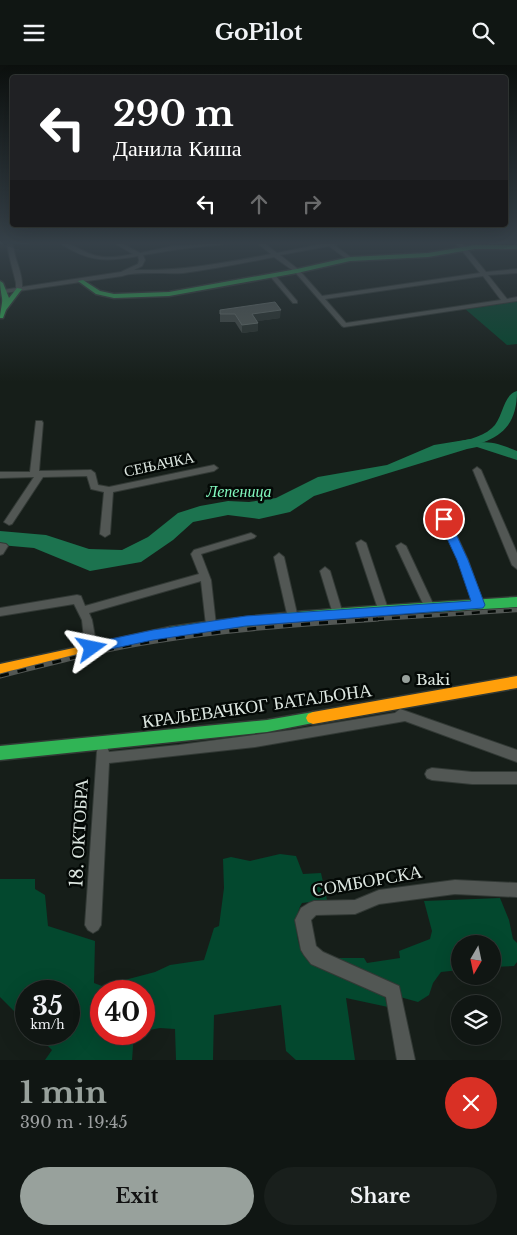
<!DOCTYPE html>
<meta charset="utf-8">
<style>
:root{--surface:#101613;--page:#191f1c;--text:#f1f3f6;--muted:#9c9fa0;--line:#303533;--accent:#98a19c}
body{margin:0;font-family:"Libre Baskerville",serif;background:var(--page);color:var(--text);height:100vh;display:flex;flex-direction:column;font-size:19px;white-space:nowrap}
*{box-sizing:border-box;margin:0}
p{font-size:16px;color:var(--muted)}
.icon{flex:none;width:28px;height:28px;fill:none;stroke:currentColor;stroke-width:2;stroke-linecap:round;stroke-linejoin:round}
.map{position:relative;height:995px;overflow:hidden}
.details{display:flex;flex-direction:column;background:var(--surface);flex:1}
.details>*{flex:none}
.guide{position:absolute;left:10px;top:10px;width:498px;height:152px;border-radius:5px;box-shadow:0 5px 20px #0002,0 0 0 1px var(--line);background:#202124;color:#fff;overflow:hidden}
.needle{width:32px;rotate:189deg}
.controls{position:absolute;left:451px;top:870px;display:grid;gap:10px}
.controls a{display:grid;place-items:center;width:50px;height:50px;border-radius:50%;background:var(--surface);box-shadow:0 5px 20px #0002,0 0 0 1px var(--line);font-size:25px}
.speed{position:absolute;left:15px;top:915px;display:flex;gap:10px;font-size:25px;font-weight:700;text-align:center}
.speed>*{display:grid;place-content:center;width:65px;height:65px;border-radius:50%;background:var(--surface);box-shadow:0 5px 20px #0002,0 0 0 1px var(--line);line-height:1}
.speed small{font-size:12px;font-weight:400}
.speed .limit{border:8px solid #d22;background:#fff;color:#111}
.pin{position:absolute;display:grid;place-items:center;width:42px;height:42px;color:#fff;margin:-21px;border:2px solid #fff;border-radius:50%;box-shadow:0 1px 5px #0007}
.me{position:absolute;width:55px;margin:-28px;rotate:78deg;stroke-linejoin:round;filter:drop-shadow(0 0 4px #0008)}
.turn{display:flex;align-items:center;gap:18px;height:105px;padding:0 20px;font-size:22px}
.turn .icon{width:65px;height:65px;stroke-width:2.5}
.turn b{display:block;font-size:35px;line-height:42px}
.lanes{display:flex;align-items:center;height:48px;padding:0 20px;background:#0003;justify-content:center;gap:25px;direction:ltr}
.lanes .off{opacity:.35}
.round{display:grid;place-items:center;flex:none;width:52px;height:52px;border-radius:26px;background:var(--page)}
.summary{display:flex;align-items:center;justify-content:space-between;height:85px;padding:0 20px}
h1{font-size:30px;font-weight:800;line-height:38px;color:var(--accent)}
.primary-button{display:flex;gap:10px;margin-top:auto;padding:10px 20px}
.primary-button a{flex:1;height:58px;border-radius:30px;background:var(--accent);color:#111;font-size:20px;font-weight:800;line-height:58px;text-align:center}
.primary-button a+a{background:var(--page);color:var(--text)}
header{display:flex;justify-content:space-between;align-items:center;height:65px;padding:0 20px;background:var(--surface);font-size:22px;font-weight:800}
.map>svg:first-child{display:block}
</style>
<header><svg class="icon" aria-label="menu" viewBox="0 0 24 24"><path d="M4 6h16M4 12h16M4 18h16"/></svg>GoPilot<svg class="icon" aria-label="search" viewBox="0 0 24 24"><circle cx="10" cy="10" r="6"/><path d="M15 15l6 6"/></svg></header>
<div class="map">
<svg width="517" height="995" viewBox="0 0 517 995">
<rect width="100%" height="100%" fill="#161e19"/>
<!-- green -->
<path fill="#03472d" d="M517 235V279L507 280 464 243Z"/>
<!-- forest -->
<g fill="#03482e">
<path d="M280 789 296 791 303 809 321 808 327 835 302 838C293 852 295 883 308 895L383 927 388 942 346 933 355 995H296L286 986 281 940 214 950 213 995H176L175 964 160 963 144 966V926H101V969H134L132 995H45L52 985 36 969H69V926H26V958L0 932V814H35V824L45 830 48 861 95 876 94 918 102 921 155 907 170 900 204 895 214 863 219 861 224 823 223 794 231 792 250 796Z"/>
<path d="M500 833 509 855 513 874 517 878V897L514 901 493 902 492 879H460V905L441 907 433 918 429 930 418 937 400 932 337 895 340 893H364L367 898 400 893 399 886 430 874 432 866 424 836Z"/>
</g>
<!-- water -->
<path fill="#1c734f" d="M471 374 474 379C489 374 504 381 517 386V395L477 382 467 384 314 431 290 447 259 454 228 450 193 457 173 475 141 497 90 506 34 483 0 480V466L46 470 89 484 122 485 148 472 178 448 200 441 228 436 249 437 276 433 318 412 387 400 434 380Z"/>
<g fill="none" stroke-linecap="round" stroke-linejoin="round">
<!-- river -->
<path fill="#1c734f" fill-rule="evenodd" d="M517 326C517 370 490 377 453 386L449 385 447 382 449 379C463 375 480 374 492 363 503 354 503 329 517 326Z"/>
<defs>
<g id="street">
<path d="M7 178H13C13 193 23 206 22 222L121 207 138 199 139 195 138 191C106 197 88 197 60 178 74 178 84 189 98 191 109 194 122 191 133 189L114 178H121L140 188 173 181 232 178 173 185 143 190 145 195 142 201 134 205C181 206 225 198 271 189L257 178H264L277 188 327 178H341L334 180 352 193V195H348L329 181 280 190 299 205 322 231 480 208 456 178H462L486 207 517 204V208L488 210 507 234 517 232V236L344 262 342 261 295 207 274 192C244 198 214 204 183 208 167 209 135 206 122 211L5 228 3 227V225L16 223V218L9 190ZM483 211 501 235 346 258 325 234Z"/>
<path d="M270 209H274L297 236V238H293L270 211Z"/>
<path d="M36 356H42L43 358 39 406 91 405 95 408 98 420 109 422 214 400 218 403 214 406 113 427 110 469 105 472 100 469 104 427 91 424 87 411 43 412 12 459 9 460 4 457 34 412 0 413V407H30Z"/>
<path d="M477 402 481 405 517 488V504L512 500 473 405Z"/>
<path d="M444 451 449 454 468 495 484 540 483 543H475L474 540 458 495 439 454Z"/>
<path d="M251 468 256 471 254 473 201 489 211 515 216 560 215 563H207L206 560 201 516 89 548 92 555 97 583 95 586 91 588 87 586 85 583 82 555 74 539 0 551V543L77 530 81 531 85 541 199 509 191 489 194 485Z"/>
<path d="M361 475 366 478 389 547 388 550H380L356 478Z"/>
<path d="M0 478 6 479 8 481 3 489 0 490Z"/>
<path d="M401 478 406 481 435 543 434 546H426L425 543 396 481Z"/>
<path d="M279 488 284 492 298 553 297 556H289L288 553 274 492Z"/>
<path d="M325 502 330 506 343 549 342 552H334L333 549 320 506Z"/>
<path d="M400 644 517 685V697L405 656 255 682 109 698 101 860 98 865 93 868 88 865 85 860 97 686 99 682 103 680 107 682 109 687 179 680 292 665 395 648Z"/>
<path d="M432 703 472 707H517V719H472L432 715 427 713 425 709 427 705Z"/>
<path d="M455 815 517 818V832L455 829 379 839 355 849 316 850 311 855 316 881 323 887 399 921 415 995H397L386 932 311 899 304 890 301 885 295 855 301 843 309 838 314 836 355 835 379 825Z"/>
</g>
<g id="fast">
<path d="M475 180H517V184H475L428 192 350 196 297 208 169 231 114 233 96 229 78 216 83 215 100 226 114 229 169 227 297 204 350 192 428 188Z"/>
<path d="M0 216 3 218 9 233 17 223 22 224 6 245 3 253H0C0 247 3 237 2 233 1 227 0 222 0 216Z"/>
<path d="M517 532V542C401 549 285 553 170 572L166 570 164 567 166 564 170 562C285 544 401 540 517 532Z"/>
<path d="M313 647 318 649 320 653 318 657 267 667 0 695V681L267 655Z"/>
</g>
<g id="slow">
<path d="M170 562 174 564 176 567 174 570 0 609V599Z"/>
<path d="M517 611V623L313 659 308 657 306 653 308 649 313 647Z"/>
</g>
</defs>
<!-- street casing -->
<use href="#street" stroke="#323935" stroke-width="2"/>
<!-- fast casing -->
<use href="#fast" stroke="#323935" stroke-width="3"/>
<!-- slow casing -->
<use href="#slow" stroke="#323935" stroke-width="3"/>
<!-- street -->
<use href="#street" fill="#525754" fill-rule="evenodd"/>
<!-- fast -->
<use href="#fast" fill="#30b455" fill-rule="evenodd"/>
<!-- slow -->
<use href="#slow" fill="#ff9f0a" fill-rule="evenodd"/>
<defs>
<path id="rail-far1" d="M360 555 517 545"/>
<path id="rail" d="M0 611C52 598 103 584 156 576 229 564 304 559 378 554"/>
</defs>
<!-- rail-far1 casing -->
<use href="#rail-far1" stroke="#525754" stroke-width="4.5"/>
<!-- rail casing -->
<use href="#rail" stroke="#525754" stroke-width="5"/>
<!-- rail-far1 -->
<use href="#rail-far1" stroke="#040906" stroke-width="2.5" stroke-dasharray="8" stroke-linecap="butt"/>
<!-- rail -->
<use href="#rail" stroke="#040906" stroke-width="3" stroke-dasharray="9" stroke-linecap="butt"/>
</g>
<!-- wall -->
<path fill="#424945" d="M220 245 280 253 257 256 258 266 242 268 235 257H220Z"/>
<!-- shaded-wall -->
<g fill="#29312c">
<path d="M281 245 280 253 252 257V249Z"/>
<path d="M258 258V266L242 268V260Z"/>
</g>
<!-- building -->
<path fill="#535a56" stroke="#68706c" d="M275 237 281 245 252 249 258 258 242 260 235 249H220V245Z"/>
<!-- sky -->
<linearGradient id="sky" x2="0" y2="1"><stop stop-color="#0c100e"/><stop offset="0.56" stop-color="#364149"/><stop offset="1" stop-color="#364149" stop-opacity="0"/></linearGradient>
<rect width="517" height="317" fill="url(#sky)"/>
<!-- route -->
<path fill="#1a73e8" stroke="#114b97" d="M444 451 449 454 468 495 485 540 483 543 246 561 153 575 92 588 87 587 85 583 87 580 92 578 153 565 246 551 471 536 457 495 438 454Z"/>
<!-- markers -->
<circle fill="#98a19c" stroke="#040906" stroke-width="2" cx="406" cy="614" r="5"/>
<g text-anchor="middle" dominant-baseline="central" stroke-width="5" stroke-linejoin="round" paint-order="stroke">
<!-- street labels -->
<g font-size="15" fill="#dee8e2" stroke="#040906">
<text transform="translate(159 399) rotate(-12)">СЕЊАЧКА</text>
</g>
<!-- poi labels -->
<g font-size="15" fill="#dee8e2" stroke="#040906" text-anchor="start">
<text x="416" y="614">Baki</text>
</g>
<!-- water labels -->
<g font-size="16" font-style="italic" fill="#82f8be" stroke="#040906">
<text x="239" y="426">Лепеница</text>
</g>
<!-- near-street labels -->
<g font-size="18" fill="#dee8e2" stroke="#040906">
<text transform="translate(257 641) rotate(-8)">КРАЉЕВАЧКОГ БАТАЉОНА</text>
<text transform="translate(79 768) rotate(-87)">18. ОКТОБРА</text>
<text transform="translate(367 816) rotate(-10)">СОМБОРСКА</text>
</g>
</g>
</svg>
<div class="controls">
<a><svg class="needle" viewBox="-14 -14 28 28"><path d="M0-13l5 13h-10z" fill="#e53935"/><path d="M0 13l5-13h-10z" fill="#9c9fa0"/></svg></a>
<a><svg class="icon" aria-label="layers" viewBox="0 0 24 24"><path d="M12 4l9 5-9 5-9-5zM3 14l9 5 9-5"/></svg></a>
</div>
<div class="speed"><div>35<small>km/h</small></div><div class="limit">40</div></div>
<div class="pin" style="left:444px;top:454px;background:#d93025"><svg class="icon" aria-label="arrive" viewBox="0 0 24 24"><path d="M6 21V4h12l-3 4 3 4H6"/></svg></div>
<svg class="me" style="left:92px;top:583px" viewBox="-20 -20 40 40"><path d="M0-17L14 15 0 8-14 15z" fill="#1a73e8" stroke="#fff" stroke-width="4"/></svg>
<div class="guide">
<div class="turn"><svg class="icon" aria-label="left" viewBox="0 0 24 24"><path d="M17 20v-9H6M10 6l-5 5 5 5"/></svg><div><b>290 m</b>Данила Киша</div></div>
<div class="lanes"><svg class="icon" aria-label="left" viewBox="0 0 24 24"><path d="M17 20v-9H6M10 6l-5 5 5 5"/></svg><svg class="icon off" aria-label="ahead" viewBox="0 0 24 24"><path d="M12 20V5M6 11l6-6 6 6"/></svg><svg class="icon off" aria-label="right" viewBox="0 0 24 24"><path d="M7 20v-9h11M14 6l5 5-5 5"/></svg></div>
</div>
</div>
<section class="details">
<div class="summary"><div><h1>1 min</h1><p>390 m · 19:45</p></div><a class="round" style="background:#d93025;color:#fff"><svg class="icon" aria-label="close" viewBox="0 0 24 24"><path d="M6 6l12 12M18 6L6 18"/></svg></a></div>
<div class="primary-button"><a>Exit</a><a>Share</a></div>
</section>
